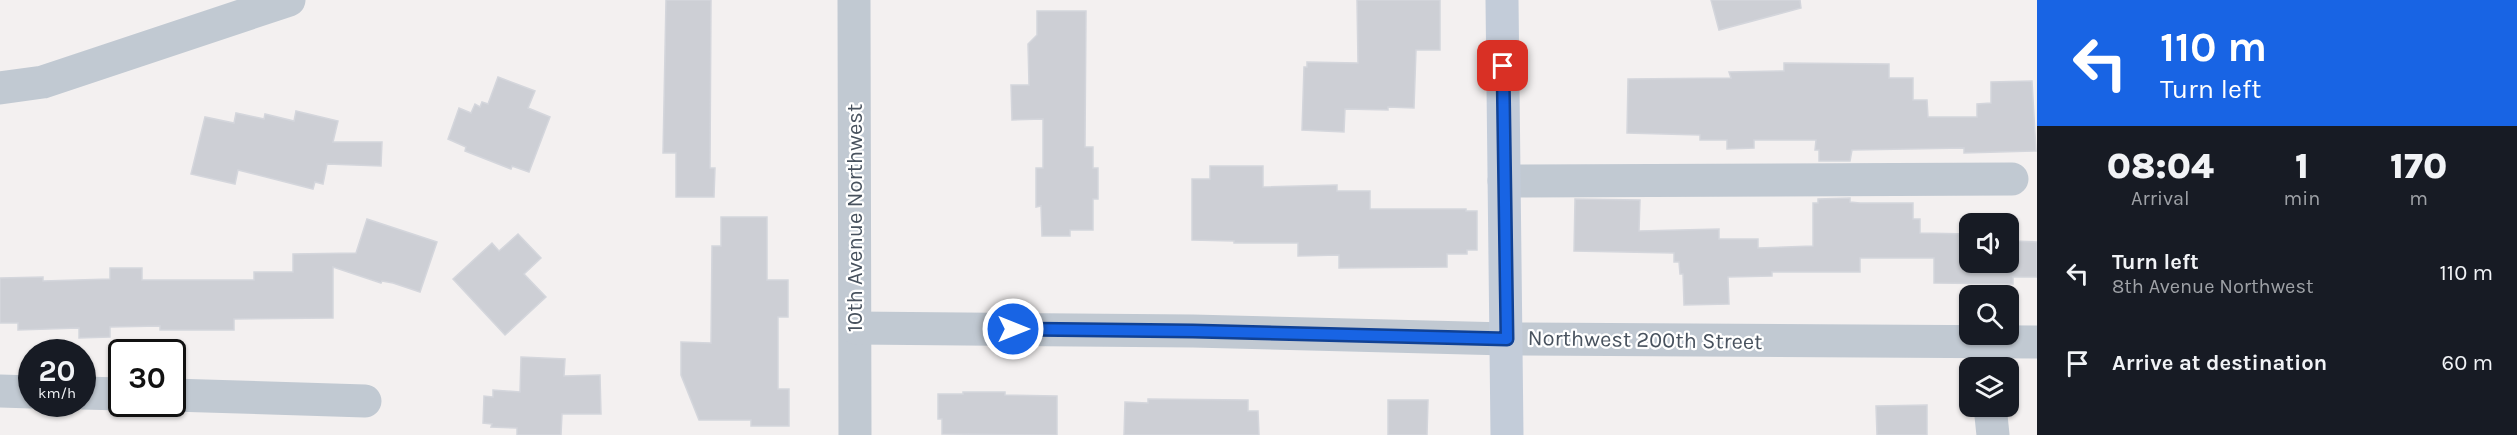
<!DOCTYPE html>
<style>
:root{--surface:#171b24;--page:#20242c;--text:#f1f3f6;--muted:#9ea1a6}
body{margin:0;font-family:Karla,sans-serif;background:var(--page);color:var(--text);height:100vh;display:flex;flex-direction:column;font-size:22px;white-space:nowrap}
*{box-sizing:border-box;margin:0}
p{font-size:20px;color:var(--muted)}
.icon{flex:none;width:33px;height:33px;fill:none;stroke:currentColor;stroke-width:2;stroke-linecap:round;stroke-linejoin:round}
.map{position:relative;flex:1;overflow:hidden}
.sheet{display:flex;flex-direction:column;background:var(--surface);width:480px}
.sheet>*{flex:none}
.guide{background:#1864e4;color:#fff;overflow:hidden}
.fabs{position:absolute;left:1959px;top:213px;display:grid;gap:12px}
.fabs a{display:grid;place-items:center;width:60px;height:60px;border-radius:12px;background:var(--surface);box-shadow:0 2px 4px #0004;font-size:30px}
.speed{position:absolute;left:18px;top:339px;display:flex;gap:12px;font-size:30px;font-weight:700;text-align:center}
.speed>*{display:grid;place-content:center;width:78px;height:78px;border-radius:50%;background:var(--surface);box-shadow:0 2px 4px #0004;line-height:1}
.speed small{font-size:15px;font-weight:400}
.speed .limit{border:3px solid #111;border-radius:9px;background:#fff;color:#111}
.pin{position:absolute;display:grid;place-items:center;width:51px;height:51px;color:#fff;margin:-26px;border-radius:12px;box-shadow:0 3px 9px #0006}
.me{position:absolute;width:66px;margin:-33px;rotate:90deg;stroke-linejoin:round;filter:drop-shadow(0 0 4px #0008)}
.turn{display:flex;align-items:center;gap:21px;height:126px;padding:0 24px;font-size:27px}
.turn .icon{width:78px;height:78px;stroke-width:2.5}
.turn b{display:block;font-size:42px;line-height:51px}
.eta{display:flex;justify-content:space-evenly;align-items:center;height:102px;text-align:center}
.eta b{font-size:36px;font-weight:800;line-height:42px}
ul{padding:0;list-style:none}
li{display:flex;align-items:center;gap:18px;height:90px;padding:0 24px}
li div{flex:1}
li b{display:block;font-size:22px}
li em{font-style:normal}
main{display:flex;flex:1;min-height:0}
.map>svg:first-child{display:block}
</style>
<main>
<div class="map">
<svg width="2037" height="435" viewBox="0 0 2037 435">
<rect width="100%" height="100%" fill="#f3f0f0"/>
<!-- building -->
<g fill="#cdcfd5" stroke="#d4d6dc" stroke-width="1.5">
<path d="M666 0H711L710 168H715L714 197H676V153H663Z"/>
<path d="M1357 0H1440V50H1416L1414 108 1388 107V110L1345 109 1344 132 1302 130 1304 67H1307V62L1358 63Z"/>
<path d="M1711 0H1800L1801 8 1719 30Z"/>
<path d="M1037 11H1086L1085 147H1093V168H1098V199H1093V230H1070V236H1042L1041 206 1036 207V168H1043V119L1012 120 1011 85H1029L1028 44 1037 35Z"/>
<path d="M1784 63 1889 64V78H1913V100H1927L1928 117H1977V104L1991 103V82L2032 81 2036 151 1964 153V148L1852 150 1850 161H1819V150H1815L1816 140H1754V148L1727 149V140H1700V135L1627 133 1628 79 1731 78 1729 72 1784 71Z"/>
<path d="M498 77 535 91 528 108 550 117 529 172 512 166 511 169 465 151 466 147 448 139 459 108 471 113 475 104 480 107 482 102 488 104Z"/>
<path d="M296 111 338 121 333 142H382L381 166 327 164 323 184 315 182 313 189 238 170 235 184 191 174 205 117 234 123 236 113 264 119 265 114 294 121Z"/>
<path d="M1210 166H1263V187L1337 185V191H1370V209H1466V211H1477V250H1467V254H1447V267L1339 268V255L1298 256V243H1234V241L1192 240V179H1210Z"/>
<path d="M1850 198V202L1860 203H1913V219H1920V233L1970 234V262H2008V234H2013V241L2037 242V277H2013V284L1934 283V258H1860V272H1772V276L1728 277 1729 304 1684 305 1683 274H1680L1679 262H1674V253L1574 251 1575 199 1640 200 1639 231 1719 229V239H1758V248L1813 246V203H1818V199Z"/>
<path d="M721 217H767V280H788V317H778V389H789V426H751V420H699L681 375V342L711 343 712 246H721Z"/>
<path d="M367 219 437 242 420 292 393 283 382 281 381 283 333 267V318L234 319V330H160V326L110 327V337L79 338V328L18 330V323H0V278L43 277V281L110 279V268H142V280H254V272H293V254L356 253Z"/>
<path d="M518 234 541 258 524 274 546 297 505 335 453 279 492 243 499 251Z"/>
<path d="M521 357 565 359 564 376 600 375 601 414H562L561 435H517V428L491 427 492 424 483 423 484 396 493 397V390L520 392Z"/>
<path d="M963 392H1005V395L1057 396V435L942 434V419H938V394H963Z"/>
<path d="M1148 399 1248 400V411H1258L1259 435H1124L1125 402 1148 403Z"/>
<path d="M1388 400H1428L1427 435H1388Z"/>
<path d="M1927 405V435H1877L1876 406Z"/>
</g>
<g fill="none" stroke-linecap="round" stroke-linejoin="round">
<!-- minor -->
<g stroke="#c1c9d2" stroke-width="33">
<path d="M854 0 855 435"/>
<path d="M0 88 43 82 289 0"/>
<path d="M1504 181 2012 179"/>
<path d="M856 328 1193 331 1507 339 2037 342"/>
<path d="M0 391 32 392"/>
<path d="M82 393 122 394"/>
<path d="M172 395 365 401"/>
<path d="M1990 406 1993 435"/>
</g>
<!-- secondary -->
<path stroke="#c3ccd9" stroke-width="33" d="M1502 0 1507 435"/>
</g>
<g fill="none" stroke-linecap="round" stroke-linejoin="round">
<defs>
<path id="route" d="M1013 329 1193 331 1507 339 1503 66"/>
</defs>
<!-- route casing -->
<use href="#route" stroke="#104194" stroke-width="15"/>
<!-- route -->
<use href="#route" stroke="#1864e4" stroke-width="10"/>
</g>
<g text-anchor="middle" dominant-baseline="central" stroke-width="4.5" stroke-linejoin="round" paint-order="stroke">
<!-- street labels -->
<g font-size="22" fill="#48525e" stroke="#fff">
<text transform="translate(855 218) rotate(-90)">10th Avenue Northwest</text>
<text transform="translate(1645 340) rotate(1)">Northwest 200th Street</text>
</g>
</g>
</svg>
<div class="fabs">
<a><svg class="icon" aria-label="sound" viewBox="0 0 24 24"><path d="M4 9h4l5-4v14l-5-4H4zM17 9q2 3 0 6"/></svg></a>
<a><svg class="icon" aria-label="search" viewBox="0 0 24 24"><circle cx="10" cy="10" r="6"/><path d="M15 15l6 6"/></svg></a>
<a><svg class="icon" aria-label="layers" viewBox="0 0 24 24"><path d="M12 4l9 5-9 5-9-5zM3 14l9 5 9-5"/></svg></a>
</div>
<div class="speed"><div>20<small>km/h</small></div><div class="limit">30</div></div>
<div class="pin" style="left:1503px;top:66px;background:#d93025"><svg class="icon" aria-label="arrive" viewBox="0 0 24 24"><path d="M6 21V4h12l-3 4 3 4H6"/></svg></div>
<svg class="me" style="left:1013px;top:329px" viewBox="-20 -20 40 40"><circle r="17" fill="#1864e4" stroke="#fff" stroke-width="3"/><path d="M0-11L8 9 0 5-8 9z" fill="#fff"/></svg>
</div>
<section class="sheet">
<div class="guide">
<div class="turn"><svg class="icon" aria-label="left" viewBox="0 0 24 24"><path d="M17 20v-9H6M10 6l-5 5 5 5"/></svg><div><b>110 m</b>Turn left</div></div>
</div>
<div class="eta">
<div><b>08:04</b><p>Arrival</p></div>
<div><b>1</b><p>min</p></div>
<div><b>170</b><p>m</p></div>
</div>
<ul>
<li><svg class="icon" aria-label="left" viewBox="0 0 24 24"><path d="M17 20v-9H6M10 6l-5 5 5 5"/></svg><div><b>Turn left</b><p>8th Avenue Northwest</p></div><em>110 m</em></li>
<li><svg class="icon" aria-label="arrive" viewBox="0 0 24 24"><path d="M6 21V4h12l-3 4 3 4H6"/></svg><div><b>Arrive at destination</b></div><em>60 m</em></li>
</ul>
</section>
</main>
